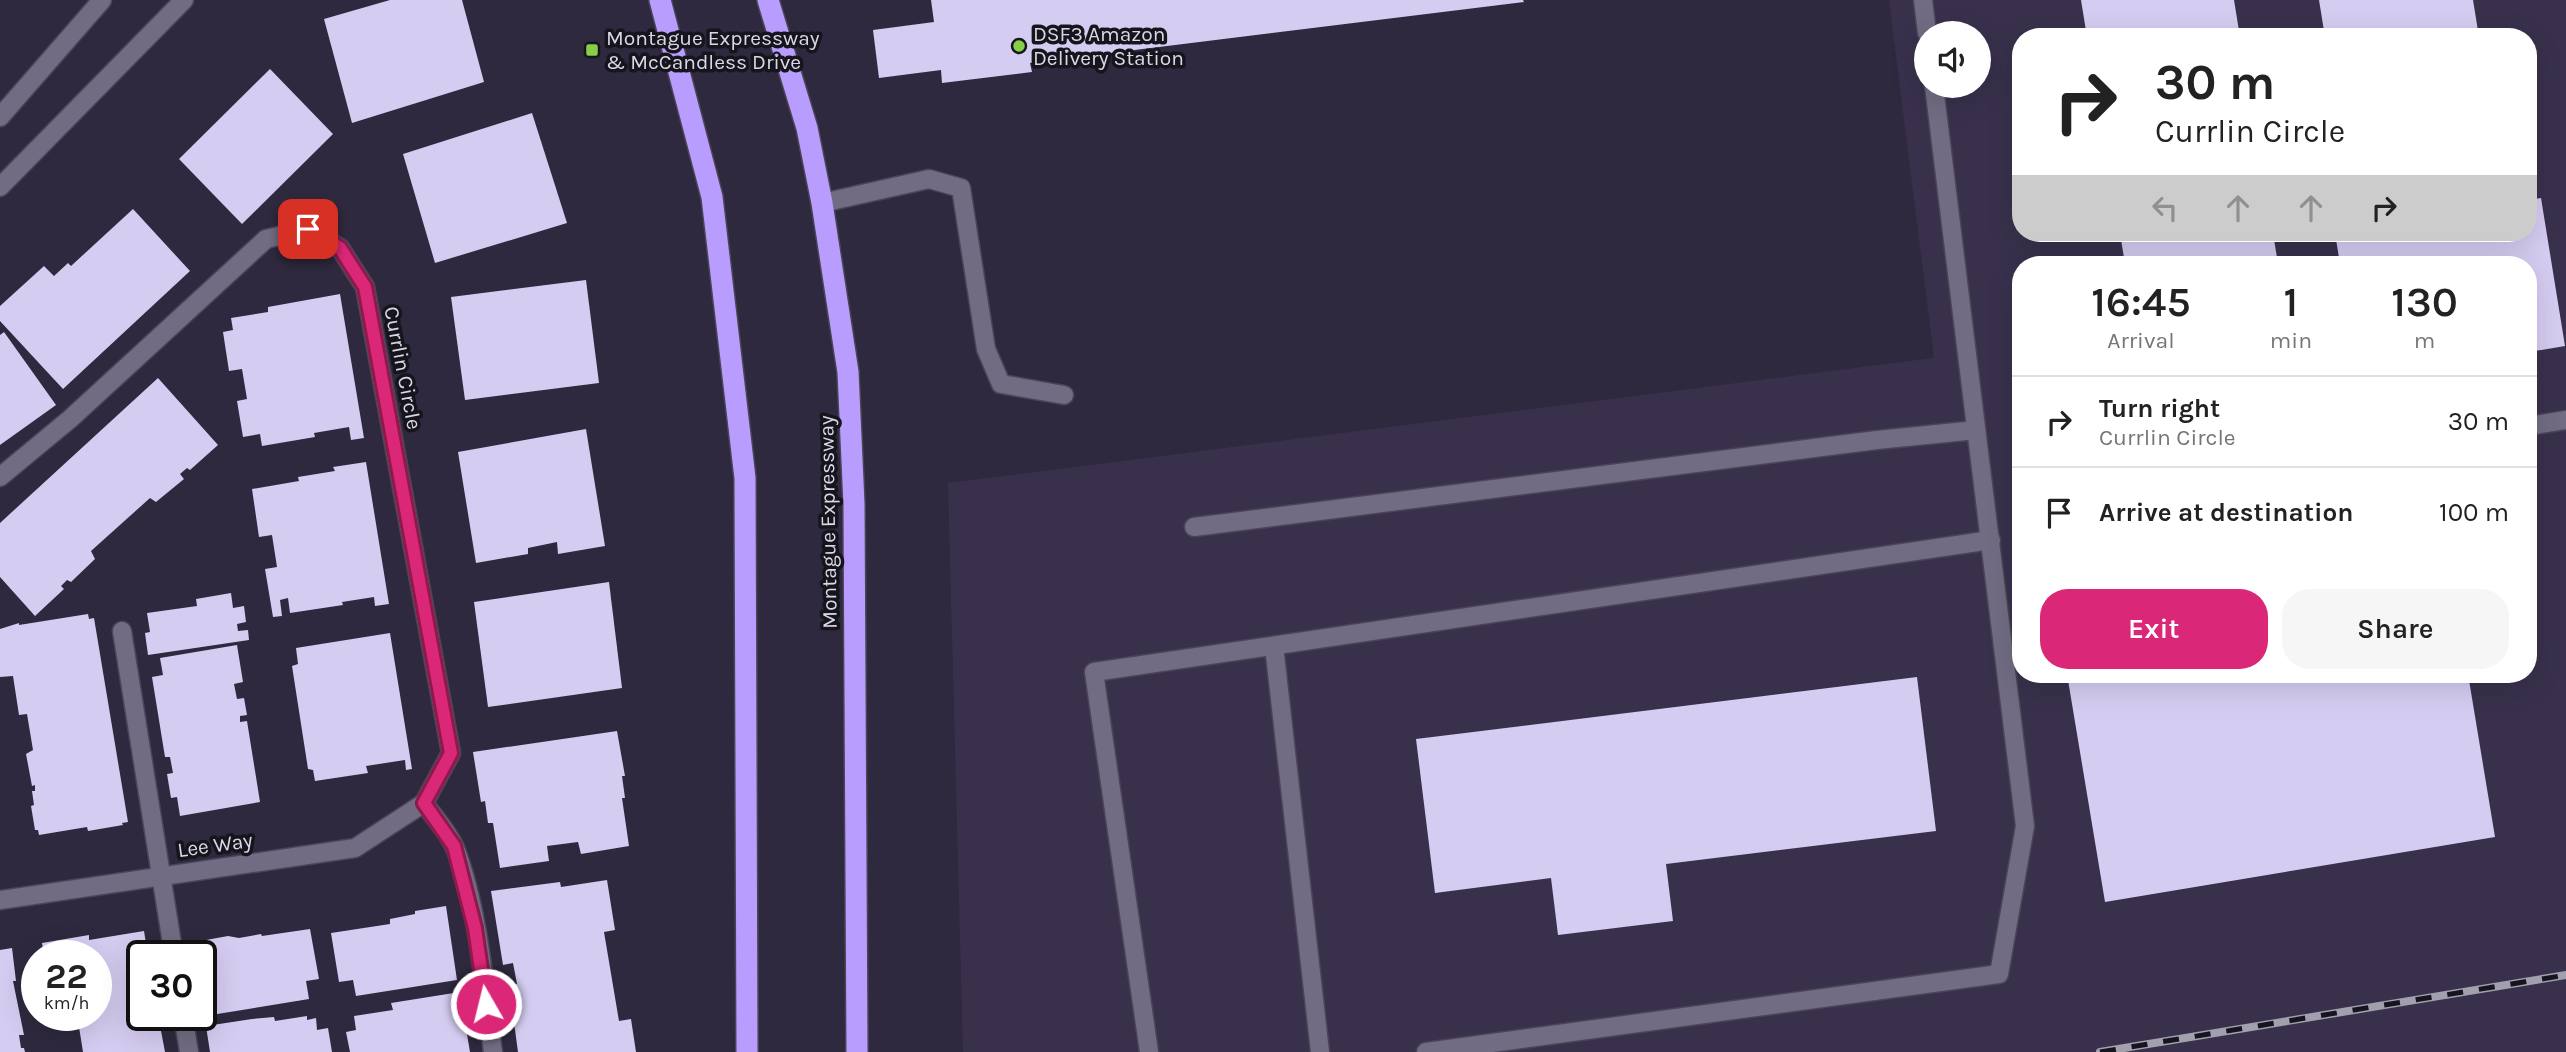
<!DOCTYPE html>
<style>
:root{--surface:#fff;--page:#f6f6f6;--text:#222;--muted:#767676;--line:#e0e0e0;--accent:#db2777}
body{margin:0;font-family:Karla,sans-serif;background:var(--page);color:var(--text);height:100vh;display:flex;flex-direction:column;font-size:26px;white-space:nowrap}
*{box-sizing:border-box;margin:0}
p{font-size:23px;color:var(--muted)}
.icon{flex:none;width:38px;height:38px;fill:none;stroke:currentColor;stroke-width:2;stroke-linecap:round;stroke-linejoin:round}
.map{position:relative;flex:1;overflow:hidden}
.sheet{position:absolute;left:2012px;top:256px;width:525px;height:427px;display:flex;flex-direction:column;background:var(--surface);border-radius:28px;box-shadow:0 7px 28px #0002}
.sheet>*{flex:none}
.guide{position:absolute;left:2012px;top:28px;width:525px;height:214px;border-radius:28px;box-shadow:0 7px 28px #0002;background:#fff;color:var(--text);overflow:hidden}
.buttons{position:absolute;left:1914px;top:21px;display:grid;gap:14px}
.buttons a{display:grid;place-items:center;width:77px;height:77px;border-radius:50%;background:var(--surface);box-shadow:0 7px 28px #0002;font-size:35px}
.speed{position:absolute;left:21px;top:940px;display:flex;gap:14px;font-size:35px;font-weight:700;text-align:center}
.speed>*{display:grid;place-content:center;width:91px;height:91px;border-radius:50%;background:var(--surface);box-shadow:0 7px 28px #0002;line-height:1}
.speed small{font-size:18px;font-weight:400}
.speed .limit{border:4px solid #111;border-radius:10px;background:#fff;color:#111}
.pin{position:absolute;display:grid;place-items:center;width:60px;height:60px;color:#fff;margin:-30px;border-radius:14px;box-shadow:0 4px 10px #0006}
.me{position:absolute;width:77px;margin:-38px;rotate:352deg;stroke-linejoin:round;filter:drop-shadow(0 0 5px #0008)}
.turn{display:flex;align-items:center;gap:24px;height:147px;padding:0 28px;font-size:32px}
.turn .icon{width:91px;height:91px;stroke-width:2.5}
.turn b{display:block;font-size:49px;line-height:60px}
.lanes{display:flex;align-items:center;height:66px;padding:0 28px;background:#0003;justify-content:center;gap:35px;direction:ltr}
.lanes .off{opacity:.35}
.eta{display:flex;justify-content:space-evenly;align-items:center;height:119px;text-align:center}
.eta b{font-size:42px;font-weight:600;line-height:49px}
.button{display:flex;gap:14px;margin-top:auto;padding:14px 28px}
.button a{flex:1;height:80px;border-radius:28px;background:var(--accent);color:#fff;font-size:28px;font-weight:600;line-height:80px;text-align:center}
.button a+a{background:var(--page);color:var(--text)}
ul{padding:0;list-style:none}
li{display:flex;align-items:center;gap:21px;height:91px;padding:0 28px;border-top:2px solid var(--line)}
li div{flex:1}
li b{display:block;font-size:26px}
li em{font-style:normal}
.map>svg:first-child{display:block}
</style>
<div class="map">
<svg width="2566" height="1052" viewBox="0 0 2566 1052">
<rect width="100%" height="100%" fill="#2e293e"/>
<!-- built -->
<path fill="#39314c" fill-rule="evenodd" d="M1889 0H2566V1052H963L948 483 1934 358ZM1927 33H1979V86H1927ZM2021 37H2529V233H2021ZM2021 264H2529V674H2021Z"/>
<!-- building -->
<g fill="#d5ccf1">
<path d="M390 0H462L484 82 352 123 324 19Z"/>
<path d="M931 0H1523L1524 2 1030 63 1032 72 942 83 941 70 879 78 873 30 934 22Z"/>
<path d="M2081 0H2234L2240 37H2087Z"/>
<path d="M2319 0H2473L2479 37H2325Z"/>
<path d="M270 69 333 134 242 224 179 159Z"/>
<path d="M532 113 567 223 435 263 403 154Z"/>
<path d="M2541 198 2565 346 2529 352V264H2340L2335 233H2529V200Z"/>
<path d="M133 209 190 271 63 389 0 321V306L44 266 54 276 68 263 71 266Z"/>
<path d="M2120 233H2273L2278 264H2125Z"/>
<path d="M586 280 599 383 465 400 451 297Z"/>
<path d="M340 294 364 438 351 440 349 427 314 433 315 437 262 446 260 434 243 437 237 401 247 399 242 369 229 371 223 332 233 330 231 318 268 312V307Z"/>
<path d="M4 332 56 405 0 445V335Z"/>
<path d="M158 378 218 445 190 470 187 468 180 474 184 479 156 502 150 498 91 551 95 559 71 582 67 580 61 586 64 589 35 616 0 577V523Z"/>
<path d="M586 429 605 546 558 554 557 542 528 548V554L476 563 458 452Z"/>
<path d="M366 462 389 604 375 606 374 597 342 602 343 605 290 613 288 598 280 600 282 616 273 617 265 569 277 567 272 535 259 537 252 489 299 481 298 477 335 471 333 467Z"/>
<path d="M609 582 622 688 488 707 474 602Z"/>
<path d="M231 593 233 608 244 606 246 622 237 624 238 631 248 630 249 640 148 655 145 633 150 632 147 613 197 606 196 599Z"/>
<path d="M88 614 89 619 94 618 128 822 122 823 123 825 88 831 87 827 39 835 38 830H35L31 806 34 805 32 791H35V785L32 786 26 754 33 750 27 714 19 715 13 676 0 677V629L19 623V625Z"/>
<path d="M390 633 412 769 406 770 405 760 366 766 368 773 315 781 313 770 308 769 292 666 298 664 296 648Z"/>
<path d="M237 645 243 682 234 684 237 699 244 698 247 715 240 716V722L247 721 260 802 180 816 177 797 171 798 167 774 173 773 170 757H165L152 677 163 675 160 658Z"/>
<path d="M2067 674H2468L2495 837 2105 902Z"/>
<path d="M1917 677 1936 831 1666 864 1673 921 1558 935 1551 878 1435 893 1416 739Z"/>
<path d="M617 731 625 776H622L625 798H622L629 846 581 854 578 842 547 846 549 861 500 868 493 823H488L485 801 481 802 473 752Z"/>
<path d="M607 880 615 930 604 932 619 1021 631 1019 636 1052H518L509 985 517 984 513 963 503 965 491 891 560 882 561 887Z"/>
<path d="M446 906 457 980 356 996 353 980 339 982 331 933 390 924V919L415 914V911Z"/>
<path d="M310 929 319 979 306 981 309 999 205 1016 201 993V956H197L195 942 228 936 239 938 261 934 262 936Z"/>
<path d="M144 931 148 956H142V1015H158L165 1052H83L79 1027 74 1028 71 1025 69 1015H96V956H44L42 943 89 935V940Z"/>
<path d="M12 948 16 981H13L24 1035H19L21 1048H24L25 1052H0V950Z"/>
<path d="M460 992 470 1052H350L346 1032 356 1030 354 1016 393 1010 391 1003Z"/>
<path d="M307 1016V1020L316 1018 317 1030 328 1028 332 1052H210L206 1026 252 1019 274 1017 275 1021Z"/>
</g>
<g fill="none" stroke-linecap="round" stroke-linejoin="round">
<defs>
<g id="lane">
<path d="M1923 0 1927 33"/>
<path d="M822 203 929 179 961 188 986 349 1001 384 1064 395"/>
<path d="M2529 426 2566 420"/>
<path d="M1194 527 1877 440 1976 430"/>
<path d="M1274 646 1320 1052"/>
<path d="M1149 1052 1094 672 1991 540"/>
<path d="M1426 1052 1999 974 2025 826 1934 86"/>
</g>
<g id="street">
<path d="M0 477 70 419 266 239 308 229 340 248 365 287 451 753 424 803 355 848 0 900"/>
<path d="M122 631 174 956"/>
<path d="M424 803C434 817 448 832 455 848 479 910 484 987 493 1052"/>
<path d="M183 1015 189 1052"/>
</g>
<g id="secondary">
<path d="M0 117 102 0"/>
<path d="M0 187 184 0"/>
</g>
<g id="highway">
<path d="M660 0 712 197 745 478 747 1052"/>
<path d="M768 0 807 128 822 203 848 372 854 504 857 1052"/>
</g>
</defs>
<!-- lane casing -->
<use href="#lane" stroke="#4a4556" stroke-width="21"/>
<!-- street casing -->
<use href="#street" stroke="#4a4556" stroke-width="21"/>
<!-- secondary casing -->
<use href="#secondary" stroke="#4a4556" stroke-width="21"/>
<!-- highway casing -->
<use href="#highway" stroke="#4a4556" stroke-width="24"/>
<!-- lane -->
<use href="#lane" stroke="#716c83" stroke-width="18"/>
<!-- street -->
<use href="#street" stroke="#716c83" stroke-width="18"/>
<!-- secondary -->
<use href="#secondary" stroke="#716c83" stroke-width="18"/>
<!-- highway -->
<use href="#highway" stroke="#b99dfe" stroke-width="21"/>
<defs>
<path id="rail" d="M2100 1052 2566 975"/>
</defs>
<!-- rail casing -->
<use href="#rail" stroke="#a29faf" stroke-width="8"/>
<!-- rail -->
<use href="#rail" stroke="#16141d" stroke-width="5" stroke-dasharray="16" stroke-linecap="butt"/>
</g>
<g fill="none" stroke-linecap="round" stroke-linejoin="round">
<defs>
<path id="route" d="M308 229 340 248 365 287 451 753 424 803 454 846 475 928 486 1004"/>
</defs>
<!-- route casing -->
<use href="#route" stroke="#8e194d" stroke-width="18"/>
<!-- route -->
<use href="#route" stroke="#db2777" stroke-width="12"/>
</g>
<!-- markers -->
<g fill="#88cf49" stroke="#16141d" stroke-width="2.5">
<circle cx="1019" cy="46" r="7"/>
<rect x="585" y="43" width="14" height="14" rx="3.5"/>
</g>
<g text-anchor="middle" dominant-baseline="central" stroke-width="7" stroke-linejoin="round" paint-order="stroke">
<!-- poi labels -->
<g font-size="21" fill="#dbd8e6" stroke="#16141d" text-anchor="start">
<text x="1033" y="34">DSF3 Amazon<tspan x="1033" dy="24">Delivery Station</tspan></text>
<text x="606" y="38">Montague Expressway<tspan x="606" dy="24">&amp; McCandless Drive</tspan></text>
</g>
<!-- street labels -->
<g font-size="21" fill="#dbd8e6" stroke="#16141d">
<text transform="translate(403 368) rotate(79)">Currlin Circle</text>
<text transform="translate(828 522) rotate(-91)">Montague Expressway</text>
<text transform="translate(215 845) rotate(-8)">Lee Way</text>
</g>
</g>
</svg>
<div class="buttons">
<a><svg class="icon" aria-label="sound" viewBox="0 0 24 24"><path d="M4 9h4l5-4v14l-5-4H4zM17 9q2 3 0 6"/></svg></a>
</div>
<div class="speed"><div>22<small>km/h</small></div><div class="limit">30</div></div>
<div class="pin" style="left:308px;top:229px;background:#d93025"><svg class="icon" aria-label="arrive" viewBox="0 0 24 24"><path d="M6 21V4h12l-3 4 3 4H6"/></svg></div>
<svg class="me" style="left:486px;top:1004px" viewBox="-20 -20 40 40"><circle r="17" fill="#db2777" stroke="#fff" stroke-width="3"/><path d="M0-11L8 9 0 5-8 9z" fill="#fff"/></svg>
<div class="guide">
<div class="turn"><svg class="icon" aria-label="right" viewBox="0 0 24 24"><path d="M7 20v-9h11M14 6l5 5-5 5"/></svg><div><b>30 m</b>Currlin Circle</div></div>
<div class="lanes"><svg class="icon off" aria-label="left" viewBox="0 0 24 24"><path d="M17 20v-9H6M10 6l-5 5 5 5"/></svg><svg class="icon off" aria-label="ahead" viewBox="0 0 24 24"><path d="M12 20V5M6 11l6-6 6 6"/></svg><svg class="icon off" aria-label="ahead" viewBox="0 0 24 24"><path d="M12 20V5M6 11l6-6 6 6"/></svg><svg class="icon" aria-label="right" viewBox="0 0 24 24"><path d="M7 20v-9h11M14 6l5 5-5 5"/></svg></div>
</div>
<section class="sheet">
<div class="eta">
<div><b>16:45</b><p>Arrival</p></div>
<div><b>1</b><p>min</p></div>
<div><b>130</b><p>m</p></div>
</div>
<ul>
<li><svg class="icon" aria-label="right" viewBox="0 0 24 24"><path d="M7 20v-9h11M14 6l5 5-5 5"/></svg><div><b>Turn right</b><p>Currlin Circle</p></div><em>30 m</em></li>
<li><svg class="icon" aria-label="arrive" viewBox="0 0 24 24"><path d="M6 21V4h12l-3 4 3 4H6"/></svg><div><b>Arrive at destination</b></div><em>100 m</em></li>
</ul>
<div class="button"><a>Exit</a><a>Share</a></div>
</section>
</div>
